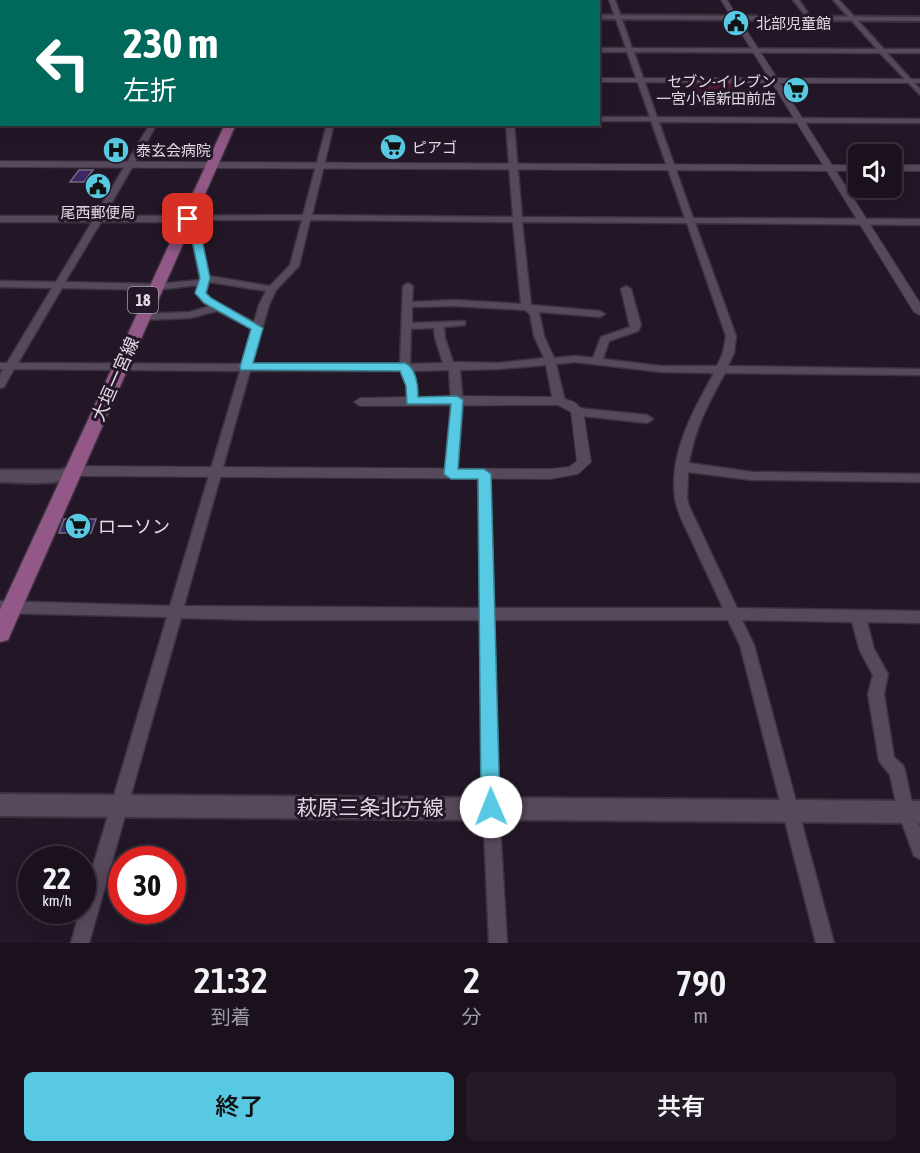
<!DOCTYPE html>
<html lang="ja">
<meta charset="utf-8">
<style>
:root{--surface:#1a111d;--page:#231a26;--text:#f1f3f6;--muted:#9f9da4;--line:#38313b;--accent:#57c9e2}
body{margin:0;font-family:"Asap Condensed","Noto Sans JP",sans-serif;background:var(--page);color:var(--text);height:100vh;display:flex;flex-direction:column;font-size:22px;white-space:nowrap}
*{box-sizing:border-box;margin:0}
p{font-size:20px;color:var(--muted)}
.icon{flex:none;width:33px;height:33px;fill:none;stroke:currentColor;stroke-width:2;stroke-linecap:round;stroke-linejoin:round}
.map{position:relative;height:943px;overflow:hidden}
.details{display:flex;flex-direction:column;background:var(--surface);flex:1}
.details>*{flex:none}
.hud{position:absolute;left:0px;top:0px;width:600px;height:126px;box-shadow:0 3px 15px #0003,0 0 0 2px var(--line);background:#00695c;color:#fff;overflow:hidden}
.controls{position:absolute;left:848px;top:144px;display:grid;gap:12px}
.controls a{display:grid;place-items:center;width:54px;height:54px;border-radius:9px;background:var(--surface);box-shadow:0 3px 15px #0003,0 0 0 2px var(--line);font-size:30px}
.speed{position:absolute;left:18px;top:846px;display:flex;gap:12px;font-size:30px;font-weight:700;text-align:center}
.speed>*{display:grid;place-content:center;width:78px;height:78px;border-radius:50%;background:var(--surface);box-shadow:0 3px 15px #0003,0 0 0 2px var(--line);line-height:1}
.speed small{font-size:15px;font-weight:400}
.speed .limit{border:9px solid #d22;background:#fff;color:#111}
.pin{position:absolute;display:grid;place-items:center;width:51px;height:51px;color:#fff;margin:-26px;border-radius:12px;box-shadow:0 3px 9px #0006}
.me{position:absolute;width:66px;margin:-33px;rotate:359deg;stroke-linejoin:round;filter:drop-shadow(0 0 4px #0008)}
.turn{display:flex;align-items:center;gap:21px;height:126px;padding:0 24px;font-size:27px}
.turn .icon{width:78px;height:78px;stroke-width:2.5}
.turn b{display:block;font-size:42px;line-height:51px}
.eta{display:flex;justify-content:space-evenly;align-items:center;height:102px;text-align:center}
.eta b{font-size:36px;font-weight:600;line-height:42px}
.cta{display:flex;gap:12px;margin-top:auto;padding:12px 24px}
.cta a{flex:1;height:69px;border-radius:9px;background:var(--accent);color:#111;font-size:24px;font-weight:600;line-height:69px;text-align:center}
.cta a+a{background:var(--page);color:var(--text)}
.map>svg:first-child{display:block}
</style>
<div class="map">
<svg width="920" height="943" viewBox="0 0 920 943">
<rect width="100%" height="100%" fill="#231727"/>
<!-- green -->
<path fill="#531730" d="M693 82H733L741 99H701Z"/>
<!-- building -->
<g fill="#3d2863" stroke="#716b81" stroke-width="1.5">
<path d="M79 170H93L84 182H70Z"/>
<path d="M64 519H96L91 533H59Z"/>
</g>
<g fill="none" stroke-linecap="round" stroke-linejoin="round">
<defs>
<g id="minor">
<path d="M12 0H18L11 2Z"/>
<rect x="121" y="0" width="6" height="2"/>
<rect x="152" y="0" width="6" height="2"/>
<path d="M225 0H231L224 2Z"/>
<path d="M300 0H309L297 2Z"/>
<rect x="361" y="0" width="6" height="2"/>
<rect x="498" y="0" width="6" height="2"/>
<path d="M609 0H615L632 48 877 49 833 0H839L884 49H920V53H887L920 89V95L880 53 634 52 657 117 920 119V123L659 122 693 218 920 219V225L695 223 736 336 734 353 728 366 920 369V375L725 373C708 404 695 428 689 463L752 472 920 474V482L752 480 688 472 687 498 689 506 737 608 920 611V623L867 622 874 649 888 674 884 694 894 757 903 765 905 771 914 812 920 827V859L914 856 898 812 890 775 879 761 868 694 873 675 860 651 852 622 742 620 754 645 834 943H816L740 645 728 620H494L499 807 507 943H489L483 807 480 620H258L181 618 89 943H71L80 910H82V903L167 617 0 613V601L170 606 240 371 14 369 4 387 0 388V375L3 369H0V363H7L52 288 0 287V281L56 282 92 222H0V216H95L150 124H157L104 216 303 215 327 124H334L312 215 513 217 506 124H514L522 217 685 218 651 121H598V117H650L627 52H598V48H626ZM214 220H302L290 265 270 286 209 276 198 225 195 221ZM310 220 513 222 521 304 454 300 412 302 413 286 408 283 403 286 400 364H252L269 305 276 290 299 266ZM101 222H186L190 226 200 280 157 284 65 282ZM522 222 687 223 726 336 723 353 717 366H661L603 359 609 341 638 331 641 325 631 289 626 286 621 289 630 327 601 337 593 358 575 356 554 358 544 336 539 312 600 317 605 314 600 311 531 305ZM209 282 266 291 259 305 254 322 210 299 206 293ZM198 285 196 293 204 303 210 306 190 312 143 314 138 317 143 320 190 318 217 311 252 329 242 364 18 363 62 288 157 290ZM454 306 525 310 530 314 534 336 544 358 498 363 453 362 445 338 444 327 465 325V321L412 323V307ZM434 328 435 338 443 363 410 364 411 329ZM575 362 661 372 714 373C693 411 669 453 675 498 677 512 684 525 690 537 701 561 712 584 723 608H494L490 474 484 470 478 474 480 608 184 606 250 371H401L407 386 406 401 412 405 418 401 417 386 412 371 449 370 451 403 445 474 451 478 457 474 463 403 460 370 498 369 546 365 553 401 559 405 565 401 556 364Z"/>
<path d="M793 0H799L812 19H808Z"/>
<rect x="0" y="10" width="2" height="4"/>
<rect x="0" y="75" width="2" height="4"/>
<rect x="0" y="115" width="2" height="4"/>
<path d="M578 408 647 415 653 419 647 423 574 415 572 412Z"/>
</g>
<g id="tertiary">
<path d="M80 0H87L79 2Z"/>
<path d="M721 0H727L777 78 920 79V83H780L832 165H858V171H836L920 303V315L914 312 827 171 0 167V161L823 165 772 83 598 82V78H769Z"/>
<path d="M0 96H2L0 102Z"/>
<rect x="891" y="165" width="29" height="6"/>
<path d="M459 396 559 397 574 402 583 410 591 462 578 474 550 479 74 476 67 471 74 466 550 469 569 467 577 461 571 412 558 405 360 406 354 402 360 398Z"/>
</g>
<g id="secondary">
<path d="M598 15 920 17V21L598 19Z"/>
<rect x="0" y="41" width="2" height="6"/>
<path d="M74 465 80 467 82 471C73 488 18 482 0 482V470H60Z"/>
<path d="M0 794 920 801V823L0 816Z"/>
</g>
<g id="primary">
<path d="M279 0H287L278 2Z"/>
<path d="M225 124H236L11 633 8 640 0 642V610Z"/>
</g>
</defs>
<!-- minor casing -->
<use href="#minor" stroke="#3b323e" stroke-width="3"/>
<!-- tertiary casing -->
<use href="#tertiary" stroke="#3b323e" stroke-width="2"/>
<!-- secondary casing -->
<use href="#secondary" stroke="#3b323e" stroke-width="4"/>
<!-- primary casing -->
<use href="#primary" stroke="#3b323e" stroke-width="3"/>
<!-- minor -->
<use href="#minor" fill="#57495c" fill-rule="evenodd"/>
<!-- tertiary -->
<use href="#tertiary" fill="#57495c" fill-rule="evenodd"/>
<!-- secondary -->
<use href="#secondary" fill="#57495c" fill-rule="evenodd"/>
<!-- primary -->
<use href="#primary" fill="#925887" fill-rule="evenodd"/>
</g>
<!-- route -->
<path fill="#57c9e2" stroke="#398393" stroke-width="1.5" d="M184 217H191L199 225 210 278 206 293 211 298 263 328 253 363H405C416 368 418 386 418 397L457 396 463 400 458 469H484L491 474 500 807 497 814 491 816 484 814 481 807 478 479H451L444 474 451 404H407L406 386 400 371 241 370 240 367 251 329 204 303 195 293 200 278 189 226 183 219Z"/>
<!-- icons -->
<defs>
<symbol id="civic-disc" viewBox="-11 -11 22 22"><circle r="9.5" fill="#57c9e2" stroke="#231727"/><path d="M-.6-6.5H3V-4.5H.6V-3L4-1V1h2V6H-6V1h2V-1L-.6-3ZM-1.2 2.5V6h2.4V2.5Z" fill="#111"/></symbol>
<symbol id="supermarket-disc" viewBox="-11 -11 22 22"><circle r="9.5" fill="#57c9e2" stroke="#231727"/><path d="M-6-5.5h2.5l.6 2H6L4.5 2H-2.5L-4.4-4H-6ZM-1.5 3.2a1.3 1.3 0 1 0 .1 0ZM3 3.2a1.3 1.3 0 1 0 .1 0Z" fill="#111"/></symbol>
<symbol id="hospital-disc" viewBox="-11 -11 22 22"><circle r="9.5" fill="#57c9e2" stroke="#231727"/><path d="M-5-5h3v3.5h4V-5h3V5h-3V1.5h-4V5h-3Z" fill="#111"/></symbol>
</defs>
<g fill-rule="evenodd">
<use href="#civic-disc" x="721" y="8" width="30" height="30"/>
<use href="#supermarket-disc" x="781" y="75" width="30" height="30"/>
<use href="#supermarket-disc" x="378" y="132" width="30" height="30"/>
<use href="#hospital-disc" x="101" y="135" width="30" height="30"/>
<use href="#civic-disc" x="83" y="171" width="30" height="30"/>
<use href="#supermarket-disc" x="63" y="511" width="30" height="30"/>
</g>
<g text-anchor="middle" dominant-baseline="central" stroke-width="6" stroke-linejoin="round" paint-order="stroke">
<!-- far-poi labels -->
<g font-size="15" fill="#e0d8e3" stroke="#231727" text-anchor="start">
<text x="756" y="23">北部児童館</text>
<text x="776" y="81" text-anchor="end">セブン-イレブン<tspan x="776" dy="17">一宮小信新田前店</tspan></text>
<text x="412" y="147">ピアゴ</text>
<text x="136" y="150">泰玄会病院</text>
<text x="98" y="212" text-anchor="middle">尾西郵便局</text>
</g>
<!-- shield labels -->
<rect fill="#231727" stroke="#a79eab" stroke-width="1.5" x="128" y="287" width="30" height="26" rx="4.5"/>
<g font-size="16" font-weight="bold" fill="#e0d8e3">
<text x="143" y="300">18</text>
</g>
<!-- street labels -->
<g font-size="18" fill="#e0d8e3" stroke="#231727">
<text transform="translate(115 379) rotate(-66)">大垣一宮線</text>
</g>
<!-- poi labels -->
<g font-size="18" fill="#e0d8e3" stroke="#231727" text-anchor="start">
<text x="98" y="526">ローソン</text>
</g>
<!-- near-street labels -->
<g font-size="21" fill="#e0d8e3" stroke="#231727">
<text x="370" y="807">萩原三条北方線</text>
</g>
</g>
</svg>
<div class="controls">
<a><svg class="icon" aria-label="sound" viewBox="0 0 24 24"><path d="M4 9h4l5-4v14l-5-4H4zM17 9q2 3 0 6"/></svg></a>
</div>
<div class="speed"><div>22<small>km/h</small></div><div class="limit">30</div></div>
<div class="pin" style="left:188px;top:219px;background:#d93025"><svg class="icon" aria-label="arrive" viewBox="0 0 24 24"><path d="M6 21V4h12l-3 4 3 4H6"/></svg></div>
<svg class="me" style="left:491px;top:807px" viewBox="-20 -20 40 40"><circle r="19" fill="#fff"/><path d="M0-13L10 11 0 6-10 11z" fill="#57c9e2"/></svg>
<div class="hud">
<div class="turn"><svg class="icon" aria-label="left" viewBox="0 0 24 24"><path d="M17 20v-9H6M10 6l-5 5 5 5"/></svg><div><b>230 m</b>左折</div></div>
</div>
</div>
<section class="details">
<div class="eta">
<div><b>21:32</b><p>到着</p></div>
<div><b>2</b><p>分</p></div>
<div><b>790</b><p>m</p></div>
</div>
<div class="cta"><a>終了</a><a>共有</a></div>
</section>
